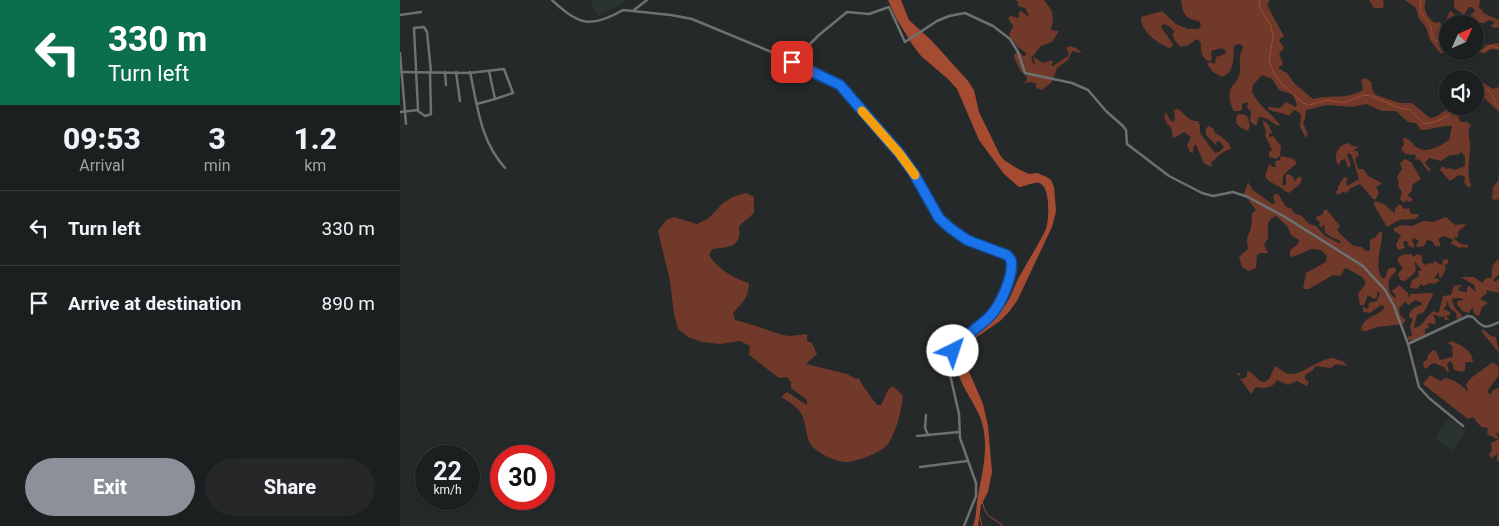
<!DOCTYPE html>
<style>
:root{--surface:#1c1f1f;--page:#252728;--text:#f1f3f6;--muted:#a0a2a4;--line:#3a3d3d;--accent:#8c9099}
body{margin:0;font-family:Roboto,sans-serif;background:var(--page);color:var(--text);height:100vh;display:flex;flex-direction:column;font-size:19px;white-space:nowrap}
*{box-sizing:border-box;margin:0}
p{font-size:16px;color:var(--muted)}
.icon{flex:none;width:28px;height:28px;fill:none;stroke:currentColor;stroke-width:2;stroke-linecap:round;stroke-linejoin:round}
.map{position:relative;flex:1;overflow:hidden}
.details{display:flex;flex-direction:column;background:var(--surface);width:400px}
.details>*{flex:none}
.top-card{background:#0b6e4f;color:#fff;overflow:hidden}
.needle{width:32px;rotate:45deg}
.tools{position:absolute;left:1039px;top:15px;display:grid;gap:10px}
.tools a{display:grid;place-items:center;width:45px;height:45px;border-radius:50%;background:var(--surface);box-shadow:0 1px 4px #0004,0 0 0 1px var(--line);font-size:25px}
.speed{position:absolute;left:15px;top:445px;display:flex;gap:10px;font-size:25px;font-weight:700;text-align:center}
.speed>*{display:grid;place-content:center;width:65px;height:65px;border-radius:50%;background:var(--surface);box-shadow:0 1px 4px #0004,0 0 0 1px var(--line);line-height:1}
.speed small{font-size:12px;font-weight:400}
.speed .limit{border:8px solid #d22;background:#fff;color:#111}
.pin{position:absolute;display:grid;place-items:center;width:42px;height:42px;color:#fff;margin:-21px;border-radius:10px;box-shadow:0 2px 8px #0006}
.me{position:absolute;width:55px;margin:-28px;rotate:41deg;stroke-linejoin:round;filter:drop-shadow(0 0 4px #0008)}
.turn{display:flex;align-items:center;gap:18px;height:105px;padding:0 25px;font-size:22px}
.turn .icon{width:65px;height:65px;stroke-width:2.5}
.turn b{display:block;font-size:35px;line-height:42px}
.eta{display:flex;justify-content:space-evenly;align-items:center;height:85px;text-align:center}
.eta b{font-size:30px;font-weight:800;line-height:35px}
.primary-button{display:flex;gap:10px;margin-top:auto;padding:10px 25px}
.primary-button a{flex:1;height:58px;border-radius:30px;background:var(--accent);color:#fff;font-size:20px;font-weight:800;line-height:58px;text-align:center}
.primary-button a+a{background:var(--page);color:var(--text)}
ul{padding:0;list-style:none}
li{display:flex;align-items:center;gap:15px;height:75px;padding:0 25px;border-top:1px solid var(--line)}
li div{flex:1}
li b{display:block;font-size:19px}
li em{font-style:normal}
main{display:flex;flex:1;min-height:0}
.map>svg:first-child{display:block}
</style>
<main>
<section class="details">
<div class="top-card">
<div class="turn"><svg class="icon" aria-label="left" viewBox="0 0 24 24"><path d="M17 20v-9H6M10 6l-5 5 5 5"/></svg><div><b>330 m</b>Turn left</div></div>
</div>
<div class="eta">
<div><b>09:53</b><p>Arrival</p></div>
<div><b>3</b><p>min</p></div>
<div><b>1.2</b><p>km</p></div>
</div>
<ul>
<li><svg class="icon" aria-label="left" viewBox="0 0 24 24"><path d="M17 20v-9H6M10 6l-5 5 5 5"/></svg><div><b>Turn left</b></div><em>330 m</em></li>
<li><svg class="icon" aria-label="arrive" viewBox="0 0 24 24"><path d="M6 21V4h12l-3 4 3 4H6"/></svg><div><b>Arrive at destination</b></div><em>890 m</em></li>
</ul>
<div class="primary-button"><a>Exit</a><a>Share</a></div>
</section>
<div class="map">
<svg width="1099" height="526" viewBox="0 0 1099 526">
<rect width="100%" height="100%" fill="#262929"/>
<!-- built -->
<g fill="#283332">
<path d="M192 0H225L222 4 198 16 190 2Z"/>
<path d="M1049 418 1066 431 1052 451 1035 438Z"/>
</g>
<!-- green -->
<g fill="#703929">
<path d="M616 0H644L652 11 653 20 651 30 659 31 652 42 641 46 631 58 633 63 636 64 633 58 634 57 643 63 652 60 653 62 651 66H653L668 56 669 53 666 48 670 46 676 48 682 53 672 51 668 60 657 68 652 82 642 90 636 88V83L629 82 623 84 627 80V77L620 70 614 57V55L618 50 623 56H625L626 53 617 46 609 35 613 26 608 18 611 16 619 18V12L621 11 627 16 629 15 625 8 618 6V2Z"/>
<path d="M781 0H870L867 5 884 36 879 40 884 48 879 53 883 64 878 68 887 73 894 83 913 99C933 94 945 100 963 90L961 80 966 78 971 82 973 91 976 95 1000 103H1012L1030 118C1038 117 1043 113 1048 106H1060C1057 111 1058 118 1061 122H1067L1071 125C1066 133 1071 139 1070 148 1070 162 1066 172 1071 185L1069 188 1064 183 1065 178 1064 176 1059 175 1050 181 1040 170 1042 166 1047 169 1050 168 1054 170 1065 166V157L1062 152 1057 155H1050L1041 161 1029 158 1025 163 1031 170 1028 171 1020 160 1015 159 1016 155 1006 154 1001 150 1004 144 1003 138H1005C1010 140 1011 142 1015 146 1025 155 1039 147 1049 140L1052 126C1043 125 1032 130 1021 130L1016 123 1008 122 996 111H982L966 104 952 107 927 105 906 110 905 119 903 123 908 134 906 138 900 127 901 116 899 112 894 110 889 116C882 112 875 113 868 109V107L880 108 886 102 896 107 897 104 892 94 879 90 872 79 862 75 853 85 852 92C860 108 871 112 880 125L878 126 867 119 861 117 858 118 857 125H854L850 121 851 112 847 108 848 102 842 104V110L839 111H834C830 105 828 95 831 88 834 83 838 81 839 75 842 66 837 56 843 48L842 45 838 44 834 46C833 59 835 72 822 77L813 72 807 64 810 62 815 64 816 57 825 54 826 51 822 48 811 51 812 60 808 61C802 58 800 50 801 43L797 39 788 45 781 47 775 41 772 34 775 32 769 26 763 24 761 27 773 44 772 47 769 48C757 42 741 33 741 17L762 11 776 24 788 29H799L801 24C797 19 801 22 794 20 784 18 782 9 781 0Z"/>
<path d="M969 0H983L984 7 982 8H974Z"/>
<path d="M1005 0H1026C1022 9 1027 17 1035 23L1040 22 1046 36 1047 33 1048 51 1053 53 1075 51V48L1083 49 1085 45 1099 43V50L1091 49 1085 53 1070 52 1052 56 1045 53H1040L1030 40 1026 27 1019 19 1016 8Z"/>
<path d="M1054 0H1080L1079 7 1085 14 1099 20V27L1095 28 1091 26 1095 22 1089 20 1084 23H1079L1075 31V24H1048L1047 32 1045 22 1050 11 1059 18 1057 22 1061 23 1064 20H1070L1071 14 1075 11 1072 7H1069L1064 15 1054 8Z"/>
<path d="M1082 82 1093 89 1099 87V112L1081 95 1076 97 1078 102 1075 103V83Z"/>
<path d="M778 109C785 113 788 122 798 121L800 126V133L815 153 819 152 824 147 819 141 816 142 817 146 806 135V128L809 126 814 129 815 133C822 137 829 141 831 149 822 151 817 157 811 163L812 166 811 167 804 163 796 145H794L793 153 790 152 787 145 791 137 784 132 774 138 773 137 771 127 767 124 764 116 766 112 770 120 773 122 775 120 774 110Z"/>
<path d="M842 114 847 116 850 125 848 131 840 127 836 123 837 115Z"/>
<path d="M862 120 868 124 873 134 869 133V136L870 137 873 136 881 146 880 156 876 159 869 157V152L872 150 865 135 866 131Z"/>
<path d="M948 143 955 147 958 146V147L953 151H957L959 155 955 159 958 169H963L968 176 982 183 976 187 979 193 976 199H973L960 184 951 188 946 193 943 192 938 195 935 192 938 190V187L944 177 948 178 946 182 947 186 959 179 952 156 949 153 947 155 951 165 948 168 945 159 940 161V165L937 163C934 154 938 145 948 143Z"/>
<path d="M881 156 894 159 897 163C889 171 880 173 883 186L886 184V174L891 175 895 181 899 176 902 178 900 184 889 193C883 191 883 188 878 186 872 182 869 183 865 176L869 164 873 167H876L875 161 880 160Z"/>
<path d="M1005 159 1011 162 1021 179 1012 185V191L1008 194 1009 197 1012 198V201L1009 202 1006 200 1004 203 1000 199 1002 192 998 186 999 181 997 177 1002 169 1000 163Z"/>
<path d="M1099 174V199L1096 200 1092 199 1093 187 1098 181Z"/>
<path d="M848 182 853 190 872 204 875 203 873 196 875 194H878L886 207 891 208 894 213 902 216 909 224 916 226 925 236 939 243H941L939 240 933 238 925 233 924 225H923L922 228 919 225 920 222 916 219 917 216 922 215 924 210H927L940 226 937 230C940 234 951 244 954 246L962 247 966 251H970V240L976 237 979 232H982C983 246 973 265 982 278H985L988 269 995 267 996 272C986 278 986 291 995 298L996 296 992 291 999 285 1008 293V298L1010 294 1030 293H1032L1033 295 1024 312 1017 315 1014 327 1015 328C1024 326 1026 315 1034 311L1037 313 1039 312 1043 296 1051 295 1054 286 1061 285 1062 286 1058 288 1059 291 1067 292V287L1069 286 1076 292 1074 285 1061 277H1074L1082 283 1085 279 1092 277C1091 269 1092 264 1099 259V274L1093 280 1095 282 1099 279V293L1086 290 1087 293 1080 299 1088 303 1082 307 1079 316 1074 314 1073 308 1071 309 1069 313 1062 311 1057 304 1058 301 1064 300 1060 298H1053L1052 301 1055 308 1062 315 1061 318 1057 319 1056 313 1051 309 1046 300 1047 305 1043 309 1050 312V315L1046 316 1049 320H1045L1044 316 1040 317 1033 314 1036 323 1033 324 1028 323 1029 328 1025 329V336L1010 341 1007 338 1009 336H1012L1010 326 1013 319 1009 317C1009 310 1015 306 1022 305V303L1015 300 1009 305 1005 302 999 308 1000 315 1006 320 1003 324 977 327 966 331 961 330C963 316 978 317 985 307L981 305 970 313 963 312V307L968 309 969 303 977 301 980 293 977 292V297L974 299 968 295 964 305H960L958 294 966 283 962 277 946 268 944 269 941 276 933 275 909 289H903L906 273 926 262 927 256 921 250 911 249 893 257 890 256V250L898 244 899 240 891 235 887 226 876 216C864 221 869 228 868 238 868 239 864 244 864 245L868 253H860L857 255 856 268 849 271 842 267 839 257 848 249 847 239 851 228 852 214 856 210 844 194Z"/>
<path d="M346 193 354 197V213L339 226C342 248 329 247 312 249L309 255C317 268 334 279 349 283 348 299 343 302 333 313L335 320 353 325 382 335 390 336 407 334V341L412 343 417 354 406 364 447 374 456 379 459 378 463 386 477 405H481L488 390 493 386 503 396C501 412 497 430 488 444 482 452 457 462 446 462 437 462 422 455 415 449 406 442 407 431 404 421 402 409 390 402 381 397L387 392 407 405V400L391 388V382L387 377 379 378 349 355 350 346 340 341 320 344 302 342 288 337 278 329 274 314 270 281 258 231 266 220 274 217 297 224 309 218 323 203 333 197Z"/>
<path d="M975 201 984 204 994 213 996 207 1000 204 1004 209 1009 208 1011 214H1020L1015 219 999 220 987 227 974 205Z"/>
<path d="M1046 217 1055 225 1066 224 1064 227 1058 231V237L1053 238 1061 244 1069 245 1067 248 1062 247 1059 248 1050 243 1053 241 1052 239 1043 236 1038 239 1041 246H1035L1032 241 1027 240 1024 246 1018 247 1016 246 1019 241 1014 238 1012 240 1014 245V248L1009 246 1007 241H1004L1003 242 1005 248 999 250 997 248 996 244 1001 235 994 231V228L1002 225 1012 226 1024 221 1033 222Z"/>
<path d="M1011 254 1013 257 1018 254 1022 256V262L1025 265 1029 263 1033 264 1034 261 1042 265 1043 260 1047 259 1049 263 1044 265 1046 268 1042 277H1039V272L1034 278 1040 280 1035 284 1030 283 1024 286 1021 284 1017 289 1011 288 1009 284 1012 285 1011 281 1019 276 1018 271 1022 270 1015 262 1014 263C1019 273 1012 275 1005 281L1000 280 998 274 1003 268 998 262V258L1002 255Z"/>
<path d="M1083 329 1091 336 1096 337 1099 353 1082 332Z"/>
<path d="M1051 341C1060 344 1073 351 1073 362H1065V370L1062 372 1054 370 1053 364 1050 361 1047 364 1049 371 1048 373 1044 367 1034 363 1030 365 1027 368H1024L1023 362 1027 360 1028 355 1033 350 1036 351 1040 360 1053 357 1052 346 1048 343Z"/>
<path d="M933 358 944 362 947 366 936 364 931 368 916 366 912 371 905 375V379L909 382 907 386 897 381 888 385 877 380C872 388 866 389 856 387L851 394 836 373H840L839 377 841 379 847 377V372L849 371 860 381 864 382 869 379 875 366C880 368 883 373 890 374 902 375 918 359 933 358Z"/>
<path d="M1093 362 1098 366 1099 375 1088 390V393L1091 394 1093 390 1099 388V433L1096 434 1099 438 1097 439 1087 434 1088 428 1081 427 1073 417 1068 419 1023 384 1030 375 1041 381 1045 378C1055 380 1060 384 1067 391L1068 390 1066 384 1071 378Z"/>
<path d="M1099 439V462L1097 460V454L1091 459 1089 454 1092 451 1091 443Z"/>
</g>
<!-- water -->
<path fill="#a54b32" d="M488 0H501L509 20 532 41 568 81 574 90 579 112 600 155 604 160 618 169 629 174 637 173 647 177 651 180 654 187 656 211 652 227 617 301 608 313 600 321 574 339 566 353 567 367 583 404 588 426 592 472 588 492 581 505 578 526H573C577 516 576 506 578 496 583 469 590 443 580 417 572 397 552 376 556 353 559 335 590 323 602 309 610 301 613 289 618 279 627 262 638 246 646 229 649 220 651 186 639 183 632 182 625 187 619 187L604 174 579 140 557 89 548 79 521 56 512 44 496 18Z"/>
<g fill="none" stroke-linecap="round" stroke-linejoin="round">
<!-- stream -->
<g stroke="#a54b32" stroke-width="1">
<path d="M860 0 859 7 871 26 873 37 869 61 875 75 881 83 903 103 909 105 928 100 944 103 964 95 971 96 1000 108 1010 110 1024 124C1037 122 1049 118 1057 106"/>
<path d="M1021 0C1018 16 1024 13 1030 25 1032 28 1032 34 1032 37L1038 42 1045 45 1048 51"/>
<path d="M1048 51 1054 54 1061 51"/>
<path d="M1075 51 1085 50 1090 46 1099 48"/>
<path d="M1075 91C1092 87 1091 92 1096 105L1099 106"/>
<path d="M582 501C587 521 591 515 603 526"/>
<path d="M580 517 582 526"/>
</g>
<!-- minor -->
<g stroke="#6e7171" stroke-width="2.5">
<path d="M152 0C179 25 190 29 223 10L271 15 292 19 374 53 440 85 499 153 513 172 539 218C559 239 580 245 607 255L611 260V274L598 306 590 316 559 343 549 360V370L559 414 560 438 576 483V496L564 526"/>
<path d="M234 10 247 0"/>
<path d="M0 15 21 12"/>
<path d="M0 53 6 124"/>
<path d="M392 62 419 35 447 12 469 14 489 7 505 42 537 21 549 16 565 13 593 26 610 39 618 52 625 73 672 83 688 90 706 111 723 126 726 130 727 144 769 176 802 193 813 196 833 192 848 197 885 217 963 266 985 290 994 306 1008 344 1019 387 1029 398 1063 426"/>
<path d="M0 72 69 73 104 69 113 93 95 99"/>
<path d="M45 72 46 85"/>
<path d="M56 72 60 101"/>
<path d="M70 72C78 108 80 140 105 168"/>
<path d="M77 104 95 99 89 71"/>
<path d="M18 111 25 116 31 114 30 72"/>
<path d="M0 112 18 110 14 28 24 27 27 32 31 72"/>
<path d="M1008 344 1068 316 1073 317C1083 328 1085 329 1099 322"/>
<path d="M526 415 525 428 528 435"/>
<path d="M517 436 559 432"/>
<path d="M520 467 567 461"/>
</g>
</g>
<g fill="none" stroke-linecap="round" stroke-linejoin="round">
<defs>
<path id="route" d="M392 62 440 85 499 153 513 172 539 218 550 228 567 240 607 255 611 260C614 275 601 304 591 315 579 328 563 335 553 351"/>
</defs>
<!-- route casing -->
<use href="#route" stroke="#114b97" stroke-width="12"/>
<!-- route -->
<use href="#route" stroke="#1a73e8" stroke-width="9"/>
<!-- slow -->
<path stroke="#f59e0b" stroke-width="9" d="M462 111 499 153 515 175"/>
</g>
</svg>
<div class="tools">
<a><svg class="needle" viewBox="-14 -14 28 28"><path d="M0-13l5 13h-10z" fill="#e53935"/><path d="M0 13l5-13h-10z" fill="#a0a2a4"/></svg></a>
<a><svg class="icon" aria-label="sound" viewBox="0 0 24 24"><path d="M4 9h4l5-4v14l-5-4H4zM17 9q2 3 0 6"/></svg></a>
</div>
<div class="speed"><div>22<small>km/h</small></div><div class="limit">30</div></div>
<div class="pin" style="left:392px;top:62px;background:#d93025"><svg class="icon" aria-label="arrive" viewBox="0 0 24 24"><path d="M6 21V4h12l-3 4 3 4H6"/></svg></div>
<svg class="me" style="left:553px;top:351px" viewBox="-20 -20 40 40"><circle r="19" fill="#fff"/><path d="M0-13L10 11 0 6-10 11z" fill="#1a73e8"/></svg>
</div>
</main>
